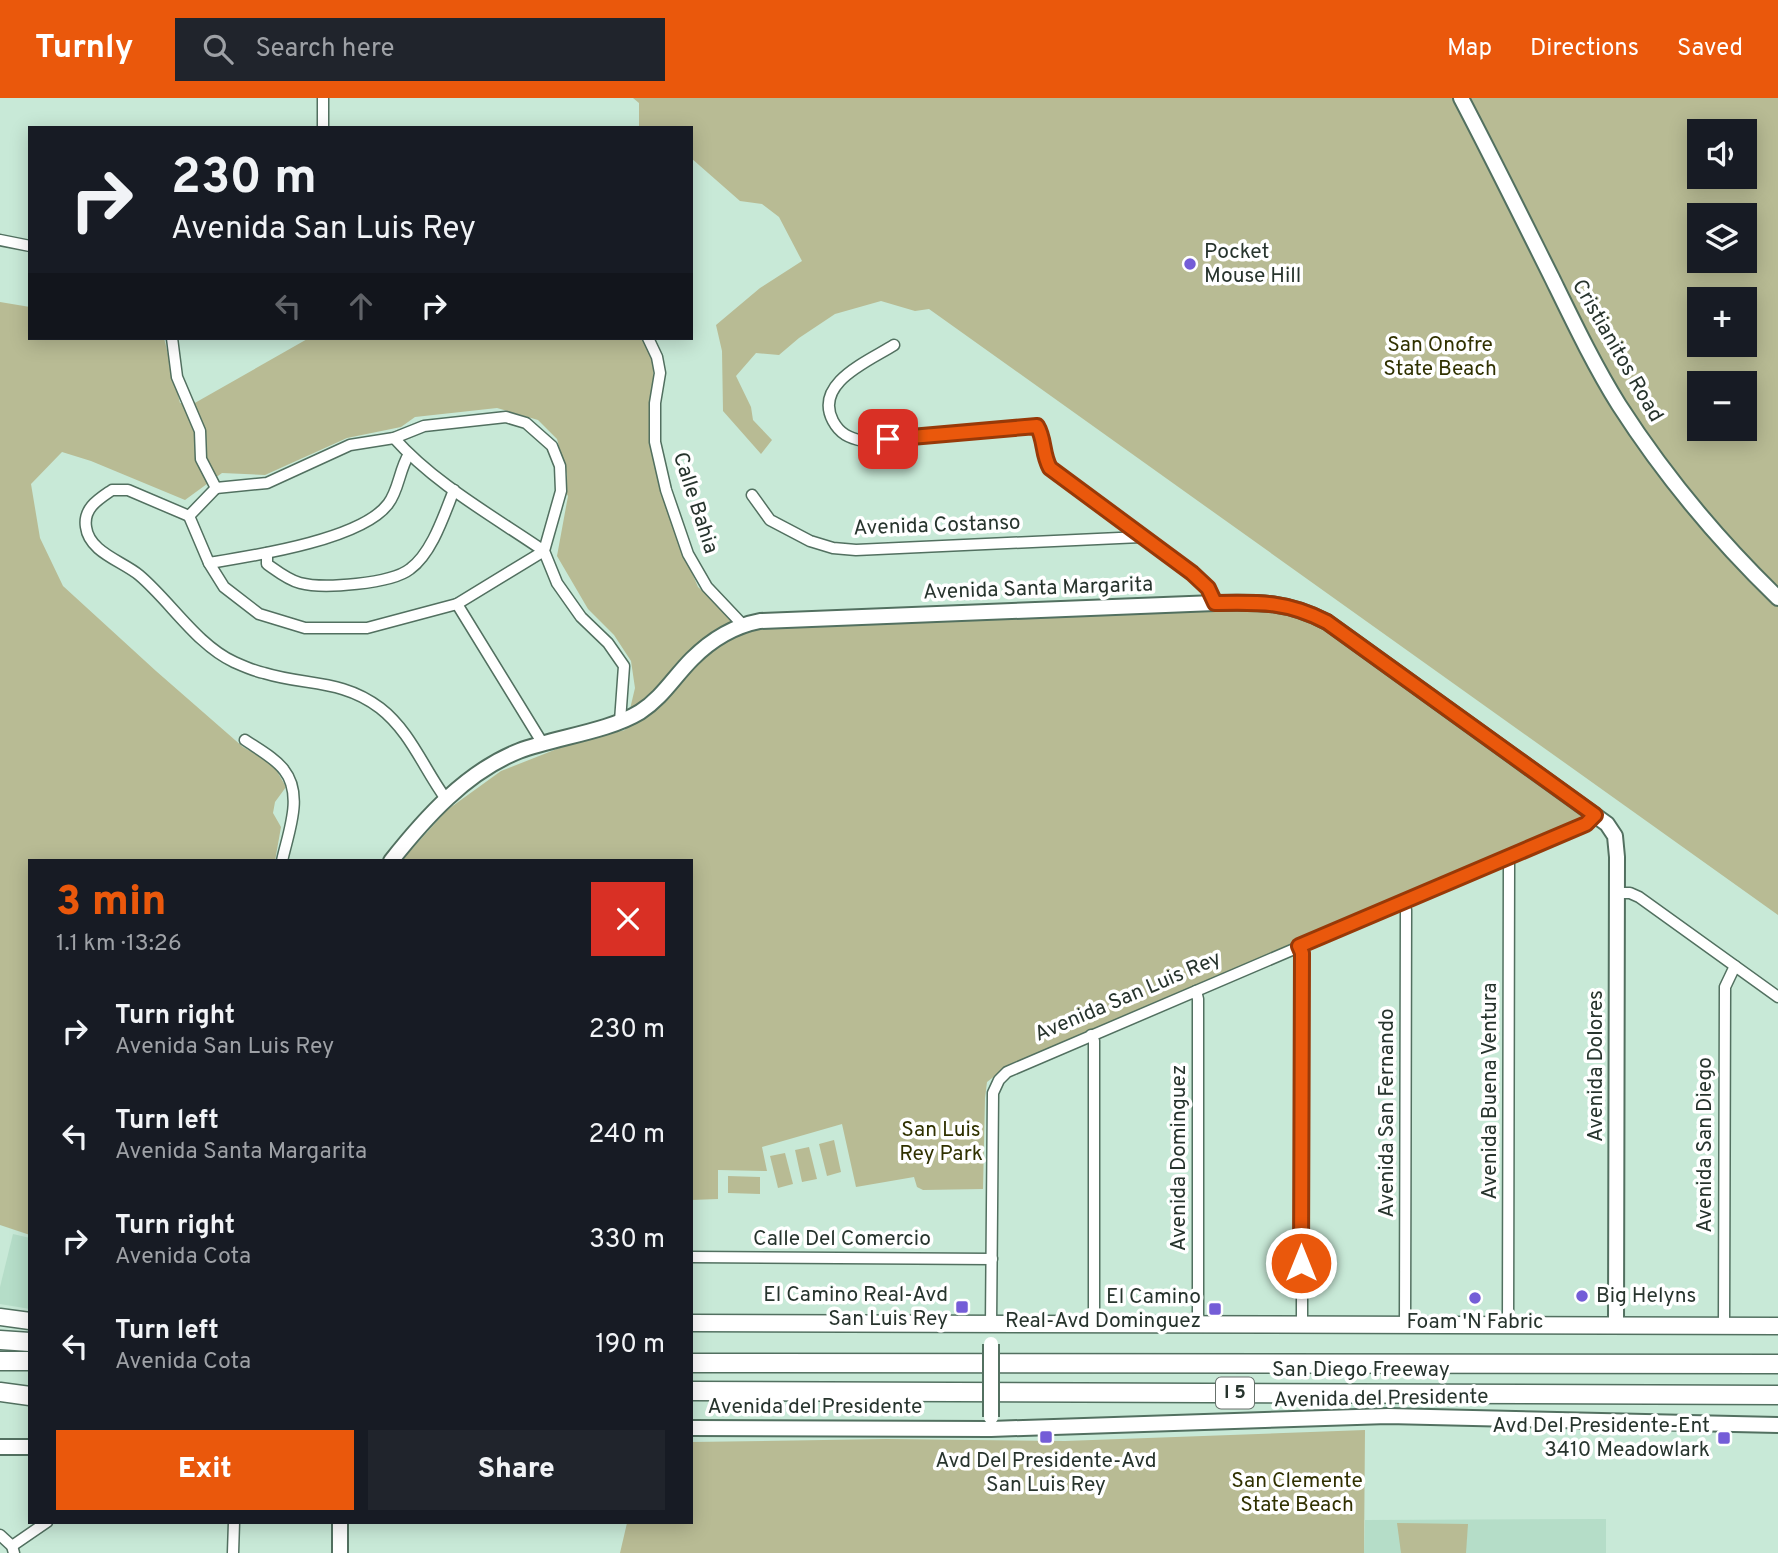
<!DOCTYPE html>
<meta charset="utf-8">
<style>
:root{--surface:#171b24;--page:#20242c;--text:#f1f3f6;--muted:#9ea1a6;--accent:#ea580c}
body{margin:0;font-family:Overpass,sans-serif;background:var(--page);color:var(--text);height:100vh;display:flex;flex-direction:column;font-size:26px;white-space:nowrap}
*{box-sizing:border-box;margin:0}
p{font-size:23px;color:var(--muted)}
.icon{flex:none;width:38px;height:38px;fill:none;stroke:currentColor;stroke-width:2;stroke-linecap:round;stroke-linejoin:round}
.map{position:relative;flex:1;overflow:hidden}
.drawer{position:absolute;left:28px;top:761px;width:665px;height:665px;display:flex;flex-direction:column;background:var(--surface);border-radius:0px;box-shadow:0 4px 18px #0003}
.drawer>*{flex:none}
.top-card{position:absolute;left:28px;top:28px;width:665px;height:214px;border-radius:0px;box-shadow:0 4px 18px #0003;background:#171b24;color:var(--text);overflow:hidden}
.fabs{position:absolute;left:1687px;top:21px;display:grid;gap:14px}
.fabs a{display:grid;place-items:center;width:70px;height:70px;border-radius:0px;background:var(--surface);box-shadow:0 4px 18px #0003;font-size:35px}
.pin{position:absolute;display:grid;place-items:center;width:60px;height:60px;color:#fff;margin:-30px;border-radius:14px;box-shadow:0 4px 10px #0006}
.me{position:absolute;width:77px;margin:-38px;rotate:0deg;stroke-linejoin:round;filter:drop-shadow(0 0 5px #0008)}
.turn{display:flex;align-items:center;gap:24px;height:147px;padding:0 28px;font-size:32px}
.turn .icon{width:91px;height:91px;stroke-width:2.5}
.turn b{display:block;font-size:49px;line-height:60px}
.lanes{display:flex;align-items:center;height:66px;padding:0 28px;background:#0003;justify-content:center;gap:35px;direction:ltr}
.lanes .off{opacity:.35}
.round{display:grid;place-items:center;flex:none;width:74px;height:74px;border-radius:0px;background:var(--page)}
.headline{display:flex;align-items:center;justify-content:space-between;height:119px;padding:0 28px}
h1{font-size:42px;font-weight:800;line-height:52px;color:var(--accent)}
.button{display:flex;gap:14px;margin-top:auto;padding:14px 28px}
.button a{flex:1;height:80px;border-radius:0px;background:var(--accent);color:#fff;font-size:28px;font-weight:800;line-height:80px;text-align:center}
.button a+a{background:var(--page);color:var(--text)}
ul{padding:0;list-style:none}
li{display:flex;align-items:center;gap:21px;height:105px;padding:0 28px}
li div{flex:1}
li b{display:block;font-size:26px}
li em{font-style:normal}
header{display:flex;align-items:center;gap:42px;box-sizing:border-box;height:98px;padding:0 35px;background:var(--accent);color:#fff}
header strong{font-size:33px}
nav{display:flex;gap:38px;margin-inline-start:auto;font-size:24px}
.search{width:490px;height:63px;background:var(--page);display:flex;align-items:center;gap:18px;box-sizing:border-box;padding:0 24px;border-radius:0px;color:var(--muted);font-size:26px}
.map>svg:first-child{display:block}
</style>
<header>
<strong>Turnly</strong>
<div class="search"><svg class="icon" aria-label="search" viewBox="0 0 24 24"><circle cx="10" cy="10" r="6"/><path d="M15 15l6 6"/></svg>Search here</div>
<nav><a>Map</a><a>Directions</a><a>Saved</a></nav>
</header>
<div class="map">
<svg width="1778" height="1455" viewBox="0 0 1778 1455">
<rect width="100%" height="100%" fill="#c8e9d7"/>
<!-- built -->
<g fill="#b5ddc8">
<path d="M13 1136 30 1140V1211L0 1206V1189Z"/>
<path d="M1606 1421V1455H1364L1365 1422Z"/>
</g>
<!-- green -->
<g fill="#b8bb94" fill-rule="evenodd">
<path d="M633 0H1778V817L929 211 915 213 881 203 835 216 799 240 779 257 756 255 736 278 751 309 753 322 772 342 761 356 723 313 722 253 716 227 760 190 802 163 779 119 762 106 740 103 691 60V30H639V5ZM1699 33H1745V79H1699ZM1699 117H1745V163H1699ZM1699 201H1745V247H1699ZM1699 285H1745V331H1699Z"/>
<path d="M0 204 30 209V240H164L180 305 193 306 309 240H643L651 254 654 279 649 338 674 432 698 489 746 532 1096 515 1277 511 1316 525 1588 720 1005 970 987 984 985 1000 983 1091 923 1092 917 1089 914 1079 856 1089 842 1026 762 1049 767 1073 718 1072V1101L691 1102V763H401L447 712 501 673 572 645 625 632 635 590 631 563 614 537 588 511 557 458 568 398 565 393 567 377 557 341 538 322 497 310 415 319 401 329 347 340 265 377 222 375 185 402 91 363 62 354 31 386 40 440 63 488 156 573 243 649 273 666 286 689 275 704 273 715 281 729 275 763H30V1137L0 1127Z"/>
<path d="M834 1042 841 1074 827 1078 819 1046Z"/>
<path d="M809 1049 817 1081 802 1084 795 1052Z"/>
<path d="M785 1055 793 1086 778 1090 770 1058Z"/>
<path d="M728 1078 760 1079V1096L728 1095Z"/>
<path d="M1365 1332 1364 1455H620L627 1425 691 1424V1344L886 1341 1065 1343Z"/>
<path d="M1397 1425 1468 1426 1466 1455H1401Z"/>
</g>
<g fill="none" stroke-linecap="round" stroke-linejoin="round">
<defs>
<g id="street">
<path d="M323 30V0"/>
<path d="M0 142 30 148"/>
<path d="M172 240 177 279 200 333 201 361 216 390"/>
<path d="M648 240 657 259 660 275 655 305V344L666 392 688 456 707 489 742 526"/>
<path d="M894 247C869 263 813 285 833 323 840 336 849 340 863 343L1037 328C1046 341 1042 356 1050 370L1192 475 1208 490 1215 505"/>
<path d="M394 340C435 386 493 418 544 453"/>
<path d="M216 390 267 385 350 347 394 340 424 328 506 319 526 325 552 348 560 368 561 393 544 453 557 485 581 519 608 545 624 568 620 623"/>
<path d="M216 390 189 418 209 465 224 489 259 516 305 530H367L457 506 544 453"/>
<path d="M752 397 770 422 810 443 833 450 856 452 1141 439"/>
<path d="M189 418 128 392H112C99 401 83 410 86 429 89 454 122 463 139 477 170 503 197 547 234 564 243 568 254 573 264 575 306 588 342 581 380 610 410 633 424 671 446 701"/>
<path d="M267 455V466C277 473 288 482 300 485 323 491 391 486 410 471 432 455 444 417 454 392"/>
<path d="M209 465C252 458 361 442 388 406 399 392 399 372 409 356"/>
<path d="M457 506 543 646"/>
<path d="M245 642C258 651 275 660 284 672 304 697 288 735 282 763"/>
<path d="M1506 759 1509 767 1508 1228"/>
<path d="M1617 795H1630L1639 799 1778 899"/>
<path d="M1403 803 1406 812 1405 1228"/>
<path d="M1299 848 1302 855V1227"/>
<path d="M1196 893 1198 901V1227"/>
<path d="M1091 937 1094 943V1226"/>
<path d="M691 1159 992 1161"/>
<path d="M991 1226 993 995 999 982 1007 974 1586 726 1595 717"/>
<path d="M1724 1228 1725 889 1735 868"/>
<path d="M0 1437 12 1448 14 1455"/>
<path d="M12 1448 47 1424"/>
<path d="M233 1455 234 1424"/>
</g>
<g id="secondary">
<path d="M1461 0C1492 59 1522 120 1552 180 1573 223 1594 267 1619 307 1664 377 1718 442 1778 500"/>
<path d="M391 763C425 720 466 674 519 653 556 639 607 634 640 614 662 600 674 579 692 561 711 542 734 528 760 523L1215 505C1259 504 1287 503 1327 524L1607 726 1615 738 1617 759 1616 1228"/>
<path d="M691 1330 991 1331 1388 1318 1778 1327"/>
<path d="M0 1349H30"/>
<path d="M340 1455V1424"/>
</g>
<g id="primary">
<path d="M0 1219 30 1223"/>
<path d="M691 1225 1778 1228"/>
</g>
<g id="highway">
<path d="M0 1242 30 1244"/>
<path d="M0 1263H30"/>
<path d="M691 1265 1778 1266"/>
<path d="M691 1293 1778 1297"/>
<path d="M0 1294 30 1298"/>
</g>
</defs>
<!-- street casing -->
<use href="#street" stroke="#527060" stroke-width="13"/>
<!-- secondary casing -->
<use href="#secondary" stroke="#527060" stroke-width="18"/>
<!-- primary casing -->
<use href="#primary" stroke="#527060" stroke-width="19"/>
<!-- highway casing -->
<use href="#highway" stroke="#527060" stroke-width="21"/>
<!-- street -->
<use href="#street" stroke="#fff" stroke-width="10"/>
<!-- secondary -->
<use href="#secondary" stroke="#fff" stroke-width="14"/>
<!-- primary -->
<use href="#primary" stroke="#fff" stroke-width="16"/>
<!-- highway -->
<use href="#highway" stroke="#fff" stroke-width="18"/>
<defs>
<path id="secondary-bridge" d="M991 1319V1246"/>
</defs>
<!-- secondary-bridge casing -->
<use href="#secondary-bridge" stroke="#527060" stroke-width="18" stroke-linecap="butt"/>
<!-- secondary-bridge -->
<use href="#secondary-bridge" stroke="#fff" stroke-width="14"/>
</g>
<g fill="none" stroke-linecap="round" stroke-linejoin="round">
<defs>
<path id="route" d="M888 341 1037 328C1045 341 1042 356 1050 370L1192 475 1208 490 1215 505C1259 504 1287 503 1327 524L1595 717 1586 726 1299 848 1302 855 1301 1165"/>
</defs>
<!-- route casing -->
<use href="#route" stroke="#983908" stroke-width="18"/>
<!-- route -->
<use href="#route" stroke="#ea580c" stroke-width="12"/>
</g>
<!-- markers -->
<g fill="#745dd7" stroke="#fff" stroke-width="2.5">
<circle cx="1190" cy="166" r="7"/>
<circle cx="1582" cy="1198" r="7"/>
<circle cx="1475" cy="1200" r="7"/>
<rect x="955" y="1202" width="14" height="14" rx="3.5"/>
<rect x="1208" y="1204" width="14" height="14" rx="3.5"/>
<rect x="1039" y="1332" width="14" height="14" rx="3.5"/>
<rect x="1717" y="1333" width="14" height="14" rx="3.5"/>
</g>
<g text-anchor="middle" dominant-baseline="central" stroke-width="7" stroke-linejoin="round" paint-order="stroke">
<!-- shield labels -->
<rect fill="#fff" stroke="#68716c" stroke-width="2" x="1216" y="1279.5" width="38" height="31" rx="5"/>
<g font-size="19" font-weight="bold" fill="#27342d">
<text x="1235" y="1295">I 5</text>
</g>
<!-- poi labels -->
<g font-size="21" fill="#27342d" stroke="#fff" text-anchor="end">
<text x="1204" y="154" text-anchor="start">Pocket<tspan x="1204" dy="24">Mouse Hill</tspan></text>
<text x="948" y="1197">El Camino Real-Avd<tspan x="948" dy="24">San Luis Rey</tspan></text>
<text x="1596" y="1198" text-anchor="start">Big Helyns</text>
<text x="1201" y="1199">El Camino<tspan x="1201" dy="24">Real-Avd Dominguez</tspan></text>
<text x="1475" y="1224" text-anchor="middle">Foam 'N Fabric</text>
<text x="1710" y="1328">Avd Del Presidente-Ent<tspan x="1710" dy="24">3410 Meadowlark</tspan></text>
<text x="1046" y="1363" text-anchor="middle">Avd Del Presidente-Avd<tspan x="1046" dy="24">San Luis Rey</tspan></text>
</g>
<!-- park labels -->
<g font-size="21" fill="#303100" stroke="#fff">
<text x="1440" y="247">San Onofre<tspan x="1440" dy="24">State Beach</tspan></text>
<text x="941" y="1032">San Luis<tspan x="941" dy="24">Rey Park</tspan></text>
<text x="1297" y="1383">San Clemente<tspan x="1297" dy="24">State Beach</tspan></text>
</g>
<!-- street labels -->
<g font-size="21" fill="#27342d" stroke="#fff">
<text transform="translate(1617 253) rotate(60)">Cristianitos Road</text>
<text transform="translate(695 405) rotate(72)">Calle Bahia</text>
<text transform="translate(937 428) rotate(-2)">Avenida Costanso</text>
<text transform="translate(1038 491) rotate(-2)">Avenida Santa Margarita</text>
<text transform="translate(1128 899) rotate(-23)">Avenida San Luis Rey</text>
<text transform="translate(1596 968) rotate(-90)">Avenida Dolores</text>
<text transform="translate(1490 993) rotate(-90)">Avenida Buena Ventura</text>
<text transform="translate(1387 1015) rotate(-90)">Avenida San Fernando</text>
<text transform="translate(1705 1047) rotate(-90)">Avenida San Diego</text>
<text transform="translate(1179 1060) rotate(-90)">Avenida Dominguez</text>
<text x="842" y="1141">Calle Del Comercio</text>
<text x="1361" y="1272">San Diego Freeway</text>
<text transform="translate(1381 1301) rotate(-1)">Avenida del Presidente</text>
<text x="815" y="1309">Avenida del Presidente</text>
</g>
</g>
</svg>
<div class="fabs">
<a><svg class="icon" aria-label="sound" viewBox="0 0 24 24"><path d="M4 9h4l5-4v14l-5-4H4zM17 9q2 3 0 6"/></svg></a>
<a><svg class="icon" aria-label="layers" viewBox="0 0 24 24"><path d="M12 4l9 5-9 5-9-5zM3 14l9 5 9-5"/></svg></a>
<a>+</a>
<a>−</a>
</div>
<div class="pin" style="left:888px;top:341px;background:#d93025"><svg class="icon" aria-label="arrive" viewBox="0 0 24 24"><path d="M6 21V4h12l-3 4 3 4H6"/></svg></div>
<svg class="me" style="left:1301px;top:1165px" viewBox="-20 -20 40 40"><circle r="17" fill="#ea580c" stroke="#fff" stroke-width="3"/><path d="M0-11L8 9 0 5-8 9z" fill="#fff"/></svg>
<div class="top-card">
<div class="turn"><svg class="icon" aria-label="right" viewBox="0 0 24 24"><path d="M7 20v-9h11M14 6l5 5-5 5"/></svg><div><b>230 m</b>Avenida San Luis Rey</div></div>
<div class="lanes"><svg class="icon off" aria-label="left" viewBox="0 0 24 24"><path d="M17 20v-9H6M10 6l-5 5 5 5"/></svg><svg class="icon off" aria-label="ahead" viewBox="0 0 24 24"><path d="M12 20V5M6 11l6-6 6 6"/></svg><svg class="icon" aria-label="right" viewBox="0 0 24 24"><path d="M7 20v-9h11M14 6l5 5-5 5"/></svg></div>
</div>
<section class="drawer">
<div class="headline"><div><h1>3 min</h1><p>1.1 km · 13:26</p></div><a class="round" style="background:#d93025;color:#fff"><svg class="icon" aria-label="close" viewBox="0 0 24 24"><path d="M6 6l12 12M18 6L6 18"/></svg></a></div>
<ul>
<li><svg class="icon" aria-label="right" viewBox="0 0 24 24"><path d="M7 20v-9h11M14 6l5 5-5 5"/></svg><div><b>Turn right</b><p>Avenida San Luis Rey</p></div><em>230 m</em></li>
<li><svg class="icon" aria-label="left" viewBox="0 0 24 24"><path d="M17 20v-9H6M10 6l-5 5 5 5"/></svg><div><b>Turn left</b><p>Avenida Santa Margarita</p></div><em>240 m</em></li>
<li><svg class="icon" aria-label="right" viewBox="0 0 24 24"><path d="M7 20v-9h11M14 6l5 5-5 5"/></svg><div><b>Turn right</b><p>Avenida Cota</p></div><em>330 m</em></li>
<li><svg class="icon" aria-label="left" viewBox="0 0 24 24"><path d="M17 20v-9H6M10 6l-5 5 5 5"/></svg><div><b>Turn left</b><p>Avenida Cota</p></div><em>190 m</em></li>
</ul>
<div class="button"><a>Exit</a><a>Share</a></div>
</section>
</div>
